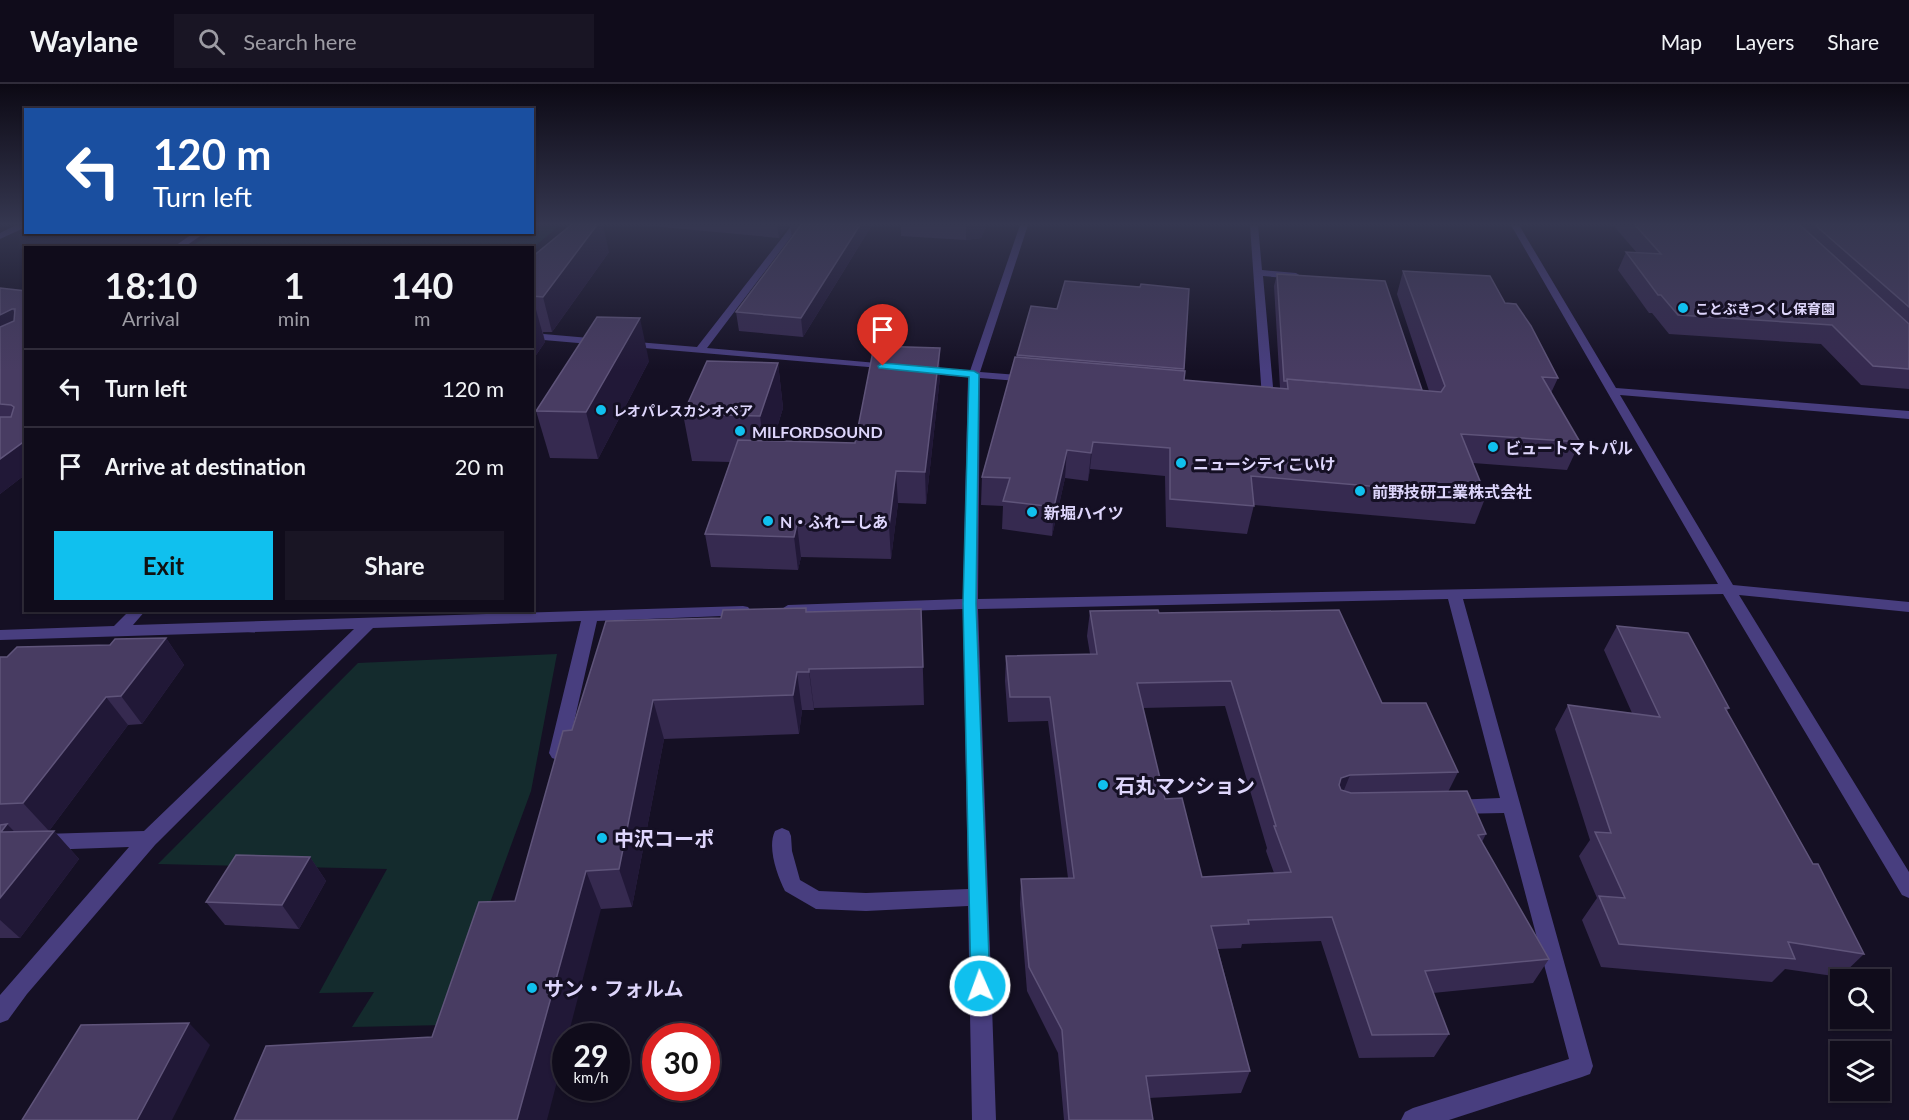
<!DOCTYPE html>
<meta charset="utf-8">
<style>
:root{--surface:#100c1b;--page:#191524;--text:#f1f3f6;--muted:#9c9ba3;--line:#302c3a;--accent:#10c0ee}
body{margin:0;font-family:Lato,"Noto Sans JP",sans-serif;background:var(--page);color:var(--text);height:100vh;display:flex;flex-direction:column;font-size:22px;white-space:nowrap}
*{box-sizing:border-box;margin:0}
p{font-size:20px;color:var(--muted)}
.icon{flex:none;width:33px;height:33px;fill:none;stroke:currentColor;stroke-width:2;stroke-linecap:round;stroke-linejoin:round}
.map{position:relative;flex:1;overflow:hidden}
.sheet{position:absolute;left:24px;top:162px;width:510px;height:366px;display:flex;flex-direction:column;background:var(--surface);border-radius:0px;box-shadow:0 2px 4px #0004,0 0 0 2px var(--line)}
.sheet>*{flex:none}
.hud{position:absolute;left:24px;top:24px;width:510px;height:126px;border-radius:0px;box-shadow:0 2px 4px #0004,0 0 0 2px var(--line);background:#1a4fa0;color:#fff;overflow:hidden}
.controls{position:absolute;left:1830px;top:885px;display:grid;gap:12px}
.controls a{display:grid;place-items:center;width:60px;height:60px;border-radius:0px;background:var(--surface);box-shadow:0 2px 4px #0004,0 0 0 2px var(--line);font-size:30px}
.speed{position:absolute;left:552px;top:939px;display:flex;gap:12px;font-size:30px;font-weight:700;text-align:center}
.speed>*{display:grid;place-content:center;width:78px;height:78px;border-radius:50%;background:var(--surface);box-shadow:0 2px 4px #0004,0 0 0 2px var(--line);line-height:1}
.speed small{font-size:15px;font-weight:400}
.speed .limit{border:9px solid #d22;background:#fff;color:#111}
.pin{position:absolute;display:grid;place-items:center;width:51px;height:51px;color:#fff;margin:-62px -26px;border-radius:50% 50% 50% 0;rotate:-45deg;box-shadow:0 0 6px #0007}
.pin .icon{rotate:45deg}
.me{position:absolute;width:66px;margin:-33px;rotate:358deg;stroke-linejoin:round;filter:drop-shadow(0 0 4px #0008)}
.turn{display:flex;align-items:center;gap:21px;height:126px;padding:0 30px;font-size:27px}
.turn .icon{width:78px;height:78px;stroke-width:2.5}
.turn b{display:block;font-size:42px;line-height:51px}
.eta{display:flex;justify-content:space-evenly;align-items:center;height:102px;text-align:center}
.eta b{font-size:36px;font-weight:700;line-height:42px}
.primary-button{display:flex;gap:12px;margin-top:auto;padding:12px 30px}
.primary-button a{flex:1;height:69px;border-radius:0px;background:var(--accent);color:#111;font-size:24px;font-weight:700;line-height:69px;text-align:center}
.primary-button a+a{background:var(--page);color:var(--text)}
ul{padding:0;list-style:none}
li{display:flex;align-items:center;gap:18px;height:78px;padding:0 30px;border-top:2px solid var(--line)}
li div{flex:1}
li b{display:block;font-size:22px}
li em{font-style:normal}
header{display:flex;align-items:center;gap:36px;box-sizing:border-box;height:84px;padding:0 30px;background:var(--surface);border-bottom:2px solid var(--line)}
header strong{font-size:28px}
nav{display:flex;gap:33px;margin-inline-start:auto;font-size:21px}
.search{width:420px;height:54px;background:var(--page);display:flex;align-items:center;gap:15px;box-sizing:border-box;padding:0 21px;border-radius:0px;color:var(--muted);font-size:22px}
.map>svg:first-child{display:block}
</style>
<header>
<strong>Waylane</strong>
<div class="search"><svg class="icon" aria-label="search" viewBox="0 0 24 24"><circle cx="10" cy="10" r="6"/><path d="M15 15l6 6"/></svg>Search here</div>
<nav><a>Map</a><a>Layers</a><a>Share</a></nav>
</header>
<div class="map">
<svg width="1909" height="1036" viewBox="0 0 1909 1036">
<rect width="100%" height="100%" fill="#151024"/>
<!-- green -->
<g fill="#142b2d">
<path d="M533 141H560L533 164 189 163 215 149 532 148Z"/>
<path d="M557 570 531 707 445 941 352 943 374 908 319 909 387 785 158 780 358 579Z"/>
</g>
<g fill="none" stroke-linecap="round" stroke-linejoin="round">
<!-- minor -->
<g fill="#483e7f" fill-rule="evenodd">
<path d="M16 141H26V143L0 155V149Z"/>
<path d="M792 141H800L707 264 888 280 892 281V285L621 262V258L625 257 697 263Z"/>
<path d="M1020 141H1028L980 288 1029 292 1035 295 1029 298 980 294 978 515 1718 500 1511 141H1519L1616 304 1909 327V335L1620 311 1733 501 1909 518V528L1739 511 1909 788V814L1902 811 1723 510 1463 515 1593 982 1590 990 1582 993 1449 1036H1401L1405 1028 1413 1024 1569 975 1504 729 1454 730 1448 728 1445 723 1448 718 1454 716 1500 714 1448 515 978 525 996 1036H972L968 822 866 827 816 825 785 807C777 791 767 763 775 747L782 744 789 747 791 752 792 767 800 796 819 807 866 809 968 805 963 525 788 531 780 526 788 521 963 515 968 293 921 289 915 286 921 283 970 287Z"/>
<path d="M1250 141H1258L1262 186 1296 189 1301 192 1296 195 1263 192 1274 314 1268 317 1262 314Z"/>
<path d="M195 148H206L183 164H172Z"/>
<path d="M532 249 601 255 606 258 601 261 532 255Z"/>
<path d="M743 522 748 523 751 527 748 531 597 537 567 669 564 674 558 676 552 674 549 669 581 537 373 544 155 761 27 910 8 936 0 939V911L129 763 43 766 36 764 34 758 36 752 43 750 144 747 354 545 0 556V546L114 542 130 526H146L133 541Z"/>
</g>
</g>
<!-- wall -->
<g fill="#362a50" fill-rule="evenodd">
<path d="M641 141H789L779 154Z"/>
<path d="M790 141H872L803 253 739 247 736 228 792 153Z"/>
<path d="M901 141H987L981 154 966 156 901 152Z"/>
<path d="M1613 141H1909V305L1861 301 1821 260 1669 250 1652 229H1649L1618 186 1626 168 1637 169Z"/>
<path d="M609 168 552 248H543L545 258 532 277V173Z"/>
<path d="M1403 187 1505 219 1558 294 1551 309 1580 358 1567 386 1473 379 1486 412 1475 440 1254 421 1247 450 1166 443 1165 392 1090 385 1088 397 1065 394 1052 452 1002 445 1003 422 981 421 982 391 1017 271 1057 225 1140 203 1189 205 1184 287V296L1280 304 1274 202 1277 190 1422 306 1429 307 1397 210Z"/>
<path d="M0 204 26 207V390L0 410Z"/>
<path d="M940 264V293L926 420 898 419 891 475 801 473 798 486 711 483 705 450 730 378 692 377 683 330 778 279 783 324 773 357 855 359Z"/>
<path d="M649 277 598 375 550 374 536 327Z"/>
<path d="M921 525 924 621 814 624V626H802L799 650 664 655 632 823 601 825 432 953 515 817 572 646 721 534 807 528Z"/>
<path d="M1090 527 1159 529 1382 619 1458 688 1448 708 1486 750 1482 758 1549 875 1533 899 1433 909 1449 950 1434 973 1359 974 1321 857 1242 860 1241 864 1218 865 1250 987 1241 1009 1149 1014 1153 1036H1064L1058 969 1027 907 1020 820 1021 795 1068 794 1048 637 1008 638 1005 597 1006 572 1090 570 1087 552ZM1225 622 1267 764 1266 767 1274 789 1202 793 1165 715 1143 624Z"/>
<path d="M1617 542 1729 624 1727 627 1864 870 1840 893 1785 885 1772 898 1601 883 1582 836 1597 814 1579 772 1590 756 1555 645 1568 621 1632 629 1604 566Z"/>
<path d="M166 554 184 581 142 640 128 641 49 747H54L79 775 20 854H0V573H7Z"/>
<path d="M310 773 326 797 299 845 225 841 206 818Z"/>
</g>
<!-- shaded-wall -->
<g fill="#211837">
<path d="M597 141H603L609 168 552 248 543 213Z"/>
<path d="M777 141H789L779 154Z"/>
<path d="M860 141H872L803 253 801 234Z"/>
<path d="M966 141H987L981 154 966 156Z"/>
<path d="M535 222 545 258 532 277V226Z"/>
<path d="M12 225 25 245 0 257V231Z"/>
<path d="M640 234 649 277 598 375 586 328Z"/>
<path d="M940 264V293L926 420 925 388Z"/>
<path d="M778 279 783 324 766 379 760 332Z"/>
<path d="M26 356V390L0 410V375Z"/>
<path d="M1093 358 1090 385 1088 397 1091 369Z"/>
<path d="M1067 366 1065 394 1052 452 1054 423Z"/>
<path d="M896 387 898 419 891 475 889 442Z"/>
<path d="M797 440 801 473 798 486 794 453Z"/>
<path d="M166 554 184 581 142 640 121 612Z"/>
<path d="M809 585 814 624V626L809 588Z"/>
<path d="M797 588 802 626 799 650 793 611Z"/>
<path d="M106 613 128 641 49 747 23 719Z"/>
<path d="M653 616 664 655 632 823 619 785Z"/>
<path d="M1350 691 1340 716 1332 719 1341 694Z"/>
<path d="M7 740 34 768 1 748Z"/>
<path d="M54 747 79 775 20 854 0 836V814Z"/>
<path d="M310 773 326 797 299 845 282 821Z"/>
<path d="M586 787 601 825 568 952H566V963L547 1036H517Z"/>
<path d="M189 939 210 961 172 1036H137Z"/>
</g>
<!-- building -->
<g fill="#483c62" stroke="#5f547a" stroke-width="1.5" fill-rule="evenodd">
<path d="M571 141H597L543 213 532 212V173Z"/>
<path d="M801 141H860L801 234 736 228Z"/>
<path d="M1635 141H1800L1909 240V285L1873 282 1832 241 1678 231 1661 211H1658L1626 168 1661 170Z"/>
<path d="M1815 141H1909V223Z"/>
<path d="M1403 187 1490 192 1505 219 1516 220 1531 242 1558 294 1542 293 1580 358 1461 350 1486 412 1251 392 1254 422 1170 415V364L1093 358 1091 369 1067 366 1054 423 1003 417 1010 394 982 393 1015 273 1185 287 1184 296 1288 305 1287 295 1441 308 1445 302Z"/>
<path d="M1277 190 1385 197 1422 306 1287 295V297H1284Z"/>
<path d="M1065 197 1140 203 1141 200 1189 205 1184 285 1017 271 1031 222 1057 225Z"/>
<path d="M0 204 26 207V356L0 375V333H11L14 323 11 321 0 320V243L14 237 15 225H12L0 231Z"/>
<path d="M597 233 640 234 586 328 536 327Z"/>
<path d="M874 262 940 264 925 388 896 387 889 442 797 440 794 453 705 450 738 356 855 359Z"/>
<path d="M707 277 778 279 760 332 683 330Z"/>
<path d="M806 524V528L921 525 923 583 809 585V588H797L793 611 653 616 619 785 586 787 517 1036H234L266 962 432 953 479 818 515 817 563 647 572 646 606 537 721 534 723 526Z"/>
<path d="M1158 526 1159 529 1339 526 1382 619H1426L1458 688 1350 691 1341 694 1339 701 1341 706 1351 709 1467 707 1486 750 1478 751 1549 875 1425 887 1449 950 1372 951 1332 833 1248 836 1249 840 1211 842 1250 987 1146 992 1153 1036H1069L1062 946 1029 883 1021 795 1074 794 1050 613H1010L1006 572 1097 570 1090 527ZM1231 597 1276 742H1274L1291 788 1202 793 1182 714 1165 715 1137 599Z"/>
<path d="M1617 542 1688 549 1729 624H1725L1813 780H1818L1864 870 1788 858 1795 875 1619 860 1599 812 1625 814 1595 748 1611 749 1568 621 1660 633Z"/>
<path d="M166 554 121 612 106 613 23 719 0 720V573H7L17 563 110 561 115 555Z"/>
<path d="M7 740 1 748 54 747 0 814V741Z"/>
<path d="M236 771 310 773 282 821 206 818Z"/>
<path d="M189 939 137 1036H22L81 941Z"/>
</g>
<!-- sky -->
<linearGradient id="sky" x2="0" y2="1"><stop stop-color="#0c0914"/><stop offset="0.49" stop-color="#353750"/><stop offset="1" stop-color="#353750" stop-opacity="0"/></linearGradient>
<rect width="1909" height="286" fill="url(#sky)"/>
<!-- route -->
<path fill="#10c0ee" stroke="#0a7d9b" stroke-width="1.5" d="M883 279 974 287 979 290 976 520 990 902 987 909 980 911 974 909 971 902 963 520 969 293 879 284 878 282Z"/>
<!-- markers -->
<g fill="#10c0ee" stroke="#151024" stroke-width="2">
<circle cx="1683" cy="224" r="6"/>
<circle cx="601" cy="326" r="6"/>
<circle cx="740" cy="347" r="6"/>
<circle cx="1493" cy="363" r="6"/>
<circle cx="1181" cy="379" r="6"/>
<circle cx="1360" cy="407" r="6"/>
<circle cx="1032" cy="428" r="6"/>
<circle cx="768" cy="437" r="6"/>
<circle cx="1103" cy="701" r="6"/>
<circle cx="602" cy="754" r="6"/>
<circle cx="532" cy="904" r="6"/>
</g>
<g text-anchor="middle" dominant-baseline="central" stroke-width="6" stroke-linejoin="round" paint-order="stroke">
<!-- far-poi labels -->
<g font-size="14" font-weight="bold" fill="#ded6fc" stroke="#151024" text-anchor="start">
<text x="1695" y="224">ことぶきつくし保育園</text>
<text x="613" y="326">レオパレスカシオペア</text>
</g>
<!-- poi labels -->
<g font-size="16" font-weight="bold" fill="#ded6fc" stroke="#151024" text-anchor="start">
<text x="752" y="347">MILFORDSOUND</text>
<text x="1505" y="363">ビュートマトパル</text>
<text x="1193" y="379">ニューシティこいけ</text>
<text x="1372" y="407">前野技研工業株式会社</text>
<text x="1044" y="428">新堀ハイツ</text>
<text x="780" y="437">N・ふれーしあ</text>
</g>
<!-- near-poi labels -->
<g font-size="20" font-weight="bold" fill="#ded6fc" stroke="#151024" text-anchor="start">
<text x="1115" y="701">石丸マンション</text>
<text x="614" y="754">中沢コーポ</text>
<text x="544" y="904">サン・フォルム</text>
</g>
</g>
</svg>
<div class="controls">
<a><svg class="icon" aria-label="search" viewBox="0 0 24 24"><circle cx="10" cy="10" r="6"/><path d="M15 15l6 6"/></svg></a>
<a><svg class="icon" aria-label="layers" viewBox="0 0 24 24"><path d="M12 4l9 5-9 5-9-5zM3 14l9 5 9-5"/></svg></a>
</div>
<div class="speed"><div>29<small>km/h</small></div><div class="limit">30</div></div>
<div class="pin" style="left:883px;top:282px;background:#d93025"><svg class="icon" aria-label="arrive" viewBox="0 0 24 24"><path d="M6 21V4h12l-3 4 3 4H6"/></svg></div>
<svg class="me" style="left:980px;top:902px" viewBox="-20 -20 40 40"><circle r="17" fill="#10c0ee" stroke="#fff" stroke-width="3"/><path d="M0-11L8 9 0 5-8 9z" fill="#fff"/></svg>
<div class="hud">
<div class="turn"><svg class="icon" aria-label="left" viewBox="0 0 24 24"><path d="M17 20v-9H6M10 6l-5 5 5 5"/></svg><div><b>120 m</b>Turn left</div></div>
</div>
<section class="sheet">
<div class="eta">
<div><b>18:10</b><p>Arrival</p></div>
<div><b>1</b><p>min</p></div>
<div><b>140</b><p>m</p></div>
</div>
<ul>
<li><svg class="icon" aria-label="left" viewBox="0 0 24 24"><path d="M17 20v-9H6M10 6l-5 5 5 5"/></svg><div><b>Turn left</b></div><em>120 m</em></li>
<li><svg class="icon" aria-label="arrive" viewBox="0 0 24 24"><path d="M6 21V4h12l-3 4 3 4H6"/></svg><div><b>Arrive at destination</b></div><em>20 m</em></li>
</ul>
<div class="primary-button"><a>Exit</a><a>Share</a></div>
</section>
</div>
